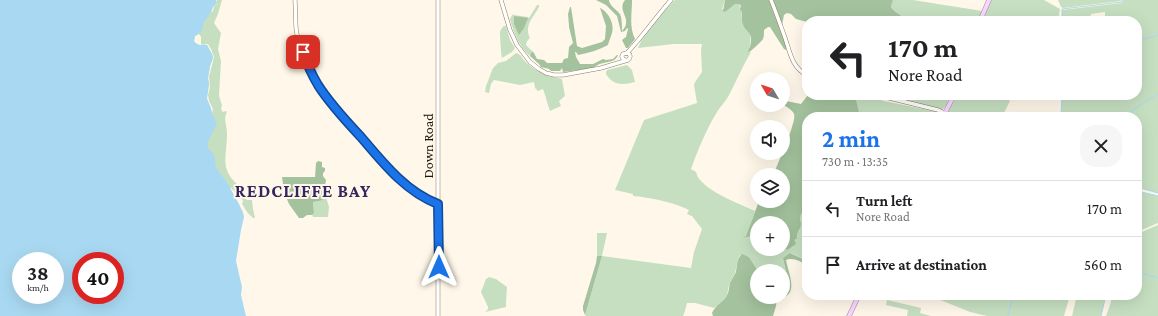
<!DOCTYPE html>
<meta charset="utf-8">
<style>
:root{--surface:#fff;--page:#f6f6f6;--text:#202124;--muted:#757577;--line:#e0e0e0;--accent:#1a73e8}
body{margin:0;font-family:"Crimson Pro",serif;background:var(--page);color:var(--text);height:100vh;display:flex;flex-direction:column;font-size:15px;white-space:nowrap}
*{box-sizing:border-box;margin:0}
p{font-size:13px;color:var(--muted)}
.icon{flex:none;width:22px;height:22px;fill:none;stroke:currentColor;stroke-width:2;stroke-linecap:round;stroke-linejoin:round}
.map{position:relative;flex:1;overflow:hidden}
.drawer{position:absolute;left:802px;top:112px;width:340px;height:188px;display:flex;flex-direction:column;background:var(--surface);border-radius:16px;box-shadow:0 4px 16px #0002}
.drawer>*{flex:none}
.banner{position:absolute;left:802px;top:16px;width:340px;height:84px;border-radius:16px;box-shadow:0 4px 16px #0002;background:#fff;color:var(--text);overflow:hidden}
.needle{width:26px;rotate:309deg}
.controls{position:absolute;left:750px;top:72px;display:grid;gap:8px}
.controls a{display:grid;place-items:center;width:40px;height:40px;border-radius:50%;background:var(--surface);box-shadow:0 4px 16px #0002;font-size:20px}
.speed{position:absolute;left:12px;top:252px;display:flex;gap:8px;font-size:20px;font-weight:700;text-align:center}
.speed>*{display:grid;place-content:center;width:52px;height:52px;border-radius:50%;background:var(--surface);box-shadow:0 4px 16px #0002;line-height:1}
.speed small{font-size:10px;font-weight:400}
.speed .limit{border:6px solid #d22;background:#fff;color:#111}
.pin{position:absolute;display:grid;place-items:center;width:34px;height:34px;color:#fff;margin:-17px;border-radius:8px;box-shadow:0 2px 6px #0006}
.me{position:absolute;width:44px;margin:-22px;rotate:0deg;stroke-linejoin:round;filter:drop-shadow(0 0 3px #0008)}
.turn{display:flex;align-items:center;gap:14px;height:84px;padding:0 20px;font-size:18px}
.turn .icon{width:52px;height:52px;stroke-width:2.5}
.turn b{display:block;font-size:28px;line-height:34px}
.round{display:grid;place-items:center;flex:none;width:42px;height:42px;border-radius:16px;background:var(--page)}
.overview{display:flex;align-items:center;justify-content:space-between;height:68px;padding:0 20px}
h1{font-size:24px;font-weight:700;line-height:30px;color:var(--accent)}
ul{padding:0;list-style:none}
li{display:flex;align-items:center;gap:12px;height:56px;padding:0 20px;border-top:1px solid var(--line)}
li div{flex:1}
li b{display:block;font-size:15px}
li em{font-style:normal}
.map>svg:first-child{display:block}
</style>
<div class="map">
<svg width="1158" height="316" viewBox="0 0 1158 316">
<rect width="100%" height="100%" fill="#fff8ea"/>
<!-- green -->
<g fill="#c6dfc1" fill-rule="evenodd">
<path d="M216 0 217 3 213 7 211 12 213 11 214 6 217 4V0H222L218 14 214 23 221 33 218 49 221 61 219 96 222 105 221 109 223 112 226 111 227 112C223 118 227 126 227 133 227 160 218 170 243 189L239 188 240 192 247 200H252L253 209 255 218H253L247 212 242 204 243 201C239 196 242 195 235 192L231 188H230L243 212 244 217 218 219 155 102ZM199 34 201 37V44L202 45 208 44 211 49 214 57 209 77 210 87 208 95 209 101 213 109 212 113 207 99V95L209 84 208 78 210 66 213 58 212 54 207 45C202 45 197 46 194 41L195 36Z"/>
<path d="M675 0H725L722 9 726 11 728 8 735 4H739C743 12 741 16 742 23 744 28 743 25 746 28 753 35 750 45 748 53L751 52C742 67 736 82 728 97 725 102 720 107 717 112 706 130 698 150 691 169L696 172C699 189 740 204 755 211L746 236 744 238 757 235V249H783V247L787 250 795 243 797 234 800 229 801 220 799 217 801 214 805 212 806 209H807V261L791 253 783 258 790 291 783 293V271H758L749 257 740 255 738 259 735 273 729 285 727 295 720 305 714 308 695 303H687L685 311 683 316H586L585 315 602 256H597V233H607L602 256 691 268 694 252 702 229 692 216 687 214 689 210C676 203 648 197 633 196V194L615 190 644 120 697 103 694 85 695 82 702 72 701 50 702 44H674L638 48C645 30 662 13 675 0Z"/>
<path d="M893 0H913L982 11 978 21H904C902 15 895 12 891 7Z"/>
<path d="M990 0H1044L1060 9 1058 21H982Z"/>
<path d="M1058 0H1121V1L1063 8 1061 7Z"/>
<path d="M1123 0H1158V193L1137 187V117H1061L1062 95H1137V21H1105V12L1091 14 1090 21H1062V10L1122 3Z"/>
<path d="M537 5H539V7C533 18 524 25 530 38L527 41 526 45 532 51 530 56C519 47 513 31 510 19L513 14 514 15 528 17 529 18Z"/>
<path d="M504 26H506L510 40 515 48 512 52 502 58C501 54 500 37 500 32 501 29 502 28 504 26Z"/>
<path d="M516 53C520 54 521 56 523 59 528 65 537 71 544 74 550 78 557 77 562 79L565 96 559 101 561 106 550 111 546 99V98L543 89 538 91 535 88 534 82 520 85 494 80 491 84 489 93 485 92 486 86 493 68 498 63 506 61Z"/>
<path d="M627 65 632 70 635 82C623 85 613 86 606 74V72L607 70Z"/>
<path d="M855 95H866L884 101 938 112 937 117H858L859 112Z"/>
<path d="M897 95H952L946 106 942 110 899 100Z"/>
<path d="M956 95H1003L1010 101 1002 117H945Z"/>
<path d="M1137 191 1158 196V223L1137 232Z"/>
<path d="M326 197 329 207 328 217H313L312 215 314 213 313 202 324 199Z"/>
<path d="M1158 225V316H1106L1111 302V295H1137V234Z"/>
<path d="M489 277 496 279 507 287 506 303V307L485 312 488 309V307L481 292 486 279Z"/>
<path d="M928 295H990L993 298 995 295H1070L1064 316H987L970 312 943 301 927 296Z"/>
<path d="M1077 295H1106L1101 316H1072Z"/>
<path d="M887 300 921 308 920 313 931 316H907L908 310 886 305Z"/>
</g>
<!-- forest -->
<g fill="#a3c29d">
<path d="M596 0H609V1C611 7 616 9 620 14 622 18 622 27 622 31 634 19 616 11 625 0H632C632 13 629 27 635 39L628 48H626L622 40 626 37 628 29 627 28 625 31 621 32 617 16 606 5Z"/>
<path d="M725 0H770C774 12 787 38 786 50L784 49 770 27H768L764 30C764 32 764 37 763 39 762 41 750 52 748 53 748 49 751 46 751 41 752 33 745 30 743 25 740 19 744 14 740 9L741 6 739 4H735L725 12 723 11Z"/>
<path d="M773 0H893L891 7C895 13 902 14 904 21L807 22 796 19 791 14 787 13 784 15 782 25Z"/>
<path d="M570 7H571L577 46 582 48 602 42 605 39 606 26 600 8C609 12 616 26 611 36 610 39 609 41 608 45 598 50 589 53 578 55L576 52H575L576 57 580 64H593L603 59 606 60 613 59 617 55H618C615 65 600 60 594 68L563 72 562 68 560 71H551L549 69 541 67 539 64 530 56 532 51 534 53 537 59 544 60 547 63H562L564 59 568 58 569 47 573 43 569 27V26L568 14Z"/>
<path d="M514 16 528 18 524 28 519 35 514 24Z"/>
<path d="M808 95H855L859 112 858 117H807V198L805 212 801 214C799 219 801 219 801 224 801 230 796 232 797 238L795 240 796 244 787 250 783 247V223H757V235L743 238 746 236 759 201H783V175H773C777 166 797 121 794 114 792 109 787 108 783 104V102L786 101 801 104Z"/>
<path d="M318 161 322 162V167L325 168V171L323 173V176L326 180 324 192 326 197C323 201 318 201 313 202L314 213 312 215H307L303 218H299L289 204 284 192 282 177H315L316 163Z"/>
<path d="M790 253 807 261V265C801 262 793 257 786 260 788 271 798 293 784 297L783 293 790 290 783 258Z"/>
<path d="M742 254 749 257 758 271 757 297H777L776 306 773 316H713L712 313C715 305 724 303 728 293 729 290 729 287 730 283 732 279 734 276 736 272 737 265 737 258 742 254Z"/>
<path d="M597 256H602L585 315 583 310V306L596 263Z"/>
</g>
<!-- water -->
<path fill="#a9d9f2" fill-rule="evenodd" d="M0 0H216L217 3 213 6 211 12 204 22 201 32 195 36 194 41C197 46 202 45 207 45L212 54 213 58 210 66 208 78 209 84 207 99 211 108 212 114 217 123 208 142V148L214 155 216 168 226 181 239 204 244 217 241 230 236 261 242 287 241 295 246 316H0ZM21 261H55V295H21ZM81 261H115V295H81Z"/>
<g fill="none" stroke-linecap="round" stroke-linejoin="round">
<!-- stream -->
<g stroke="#a9d9f2" stroke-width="1">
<path d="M1062 21V9L1122 2V0"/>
<path d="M1137 41 1158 35"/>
<path d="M1009 95 1014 97 1015 95"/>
<path d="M1061 117 1062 95"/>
<path d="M1122 117 1158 94"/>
<path d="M1137 187 1158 193"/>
<path d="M1137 191 1158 196"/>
<path d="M1137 272 1158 278"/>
<path d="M1008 316 1013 295"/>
<path d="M1101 316 1106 295"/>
</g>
<defs>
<g id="minor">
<path d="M295 0 296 28 298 40 308 66 322 91 349 124 394 174 414 192 424 198 438 204"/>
<path d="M438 0V316"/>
<path d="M501 0 510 30 517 45 530 62 539 69 546 73 554 75H563L601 68 628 60C631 58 631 54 627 53L623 54C621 56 622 59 625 60"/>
<path d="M771 0C776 12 780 24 784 35 790 51 791 67 807 75"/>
<path d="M627 53C643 36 656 17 671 0"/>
<path d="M877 95 938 110 945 113"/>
</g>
<g id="major">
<path d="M980 21 989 0"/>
<path d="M943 117 954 95"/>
<path d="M849 316 859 295"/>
</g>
</defs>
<!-- minor casing -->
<use href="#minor" stroke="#8b7c5d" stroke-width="4.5"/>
<!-- major casing -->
<use href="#major" stroke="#a885a8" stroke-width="5"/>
<!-- minor -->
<use href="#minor" stroke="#fff" stroke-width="3.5"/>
<!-- major -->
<use href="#major" stroke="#f8d9fd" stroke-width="4"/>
</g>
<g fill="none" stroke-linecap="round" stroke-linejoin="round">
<defs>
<path id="route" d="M303 52C307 64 312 75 318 85 330 104 346 121 361 137 383 163 406 192 438 204L439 267"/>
</defs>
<!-- route casing -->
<use href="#route" stroke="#114b97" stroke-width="10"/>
<!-- route -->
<use href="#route" stroke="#1a73e8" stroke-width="7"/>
</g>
<g text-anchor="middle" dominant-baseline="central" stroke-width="4" stroke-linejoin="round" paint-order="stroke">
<!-- street labels -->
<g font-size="14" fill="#1d170b" stroke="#fff8ea">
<text transform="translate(428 146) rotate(-90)">Down Road</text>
</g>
<!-- district labels -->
<g font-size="18" font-weight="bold" letter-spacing="1" fill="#342560" stroke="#fff8ea">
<text x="303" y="191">REDCLIFFE BAY</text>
</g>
</g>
</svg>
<div class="controls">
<a><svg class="needle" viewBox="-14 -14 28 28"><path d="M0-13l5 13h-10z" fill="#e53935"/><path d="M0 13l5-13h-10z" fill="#757577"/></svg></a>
<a><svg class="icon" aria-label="sound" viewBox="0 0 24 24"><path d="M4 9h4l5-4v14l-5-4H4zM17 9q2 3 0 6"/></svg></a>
<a><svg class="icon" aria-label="layers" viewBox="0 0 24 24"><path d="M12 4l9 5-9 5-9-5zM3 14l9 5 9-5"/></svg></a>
<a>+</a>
<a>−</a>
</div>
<div class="speed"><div>38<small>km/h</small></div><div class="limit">40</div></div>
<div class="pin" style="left:303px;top:52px;background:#d93025"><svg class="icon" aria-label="arrive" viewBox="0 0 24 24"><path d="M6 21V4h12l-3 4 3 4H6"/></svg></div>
<svg class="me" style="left:439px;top:267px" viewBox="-20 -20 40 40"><path d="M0-17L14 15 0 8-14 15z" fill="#1a73e8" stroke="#fff" stroke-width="4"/></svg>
<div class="banner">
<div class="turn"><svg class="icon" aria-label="left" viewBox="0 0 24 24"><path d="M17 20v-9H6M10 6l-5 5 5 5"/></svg><div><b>170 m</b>Nore Road</div></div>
</div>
<section class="drawer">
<div class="overview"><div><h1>2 min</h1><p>730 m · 13:35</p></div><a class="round"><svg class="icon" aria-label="close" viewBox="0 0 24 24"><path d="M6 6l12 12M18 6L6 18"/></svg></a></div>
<ul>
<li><svg class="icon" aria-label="left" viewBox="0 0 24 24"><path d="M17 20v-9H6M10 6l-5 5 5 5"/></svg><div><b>Turn left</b><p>Nore Road</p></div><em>170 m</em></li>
<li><svg class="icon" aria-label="arrive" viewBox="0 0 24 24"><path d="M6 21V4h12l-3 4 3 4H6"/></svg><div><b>Arrive at destination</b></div><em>560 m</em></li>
</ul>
</section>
</div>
